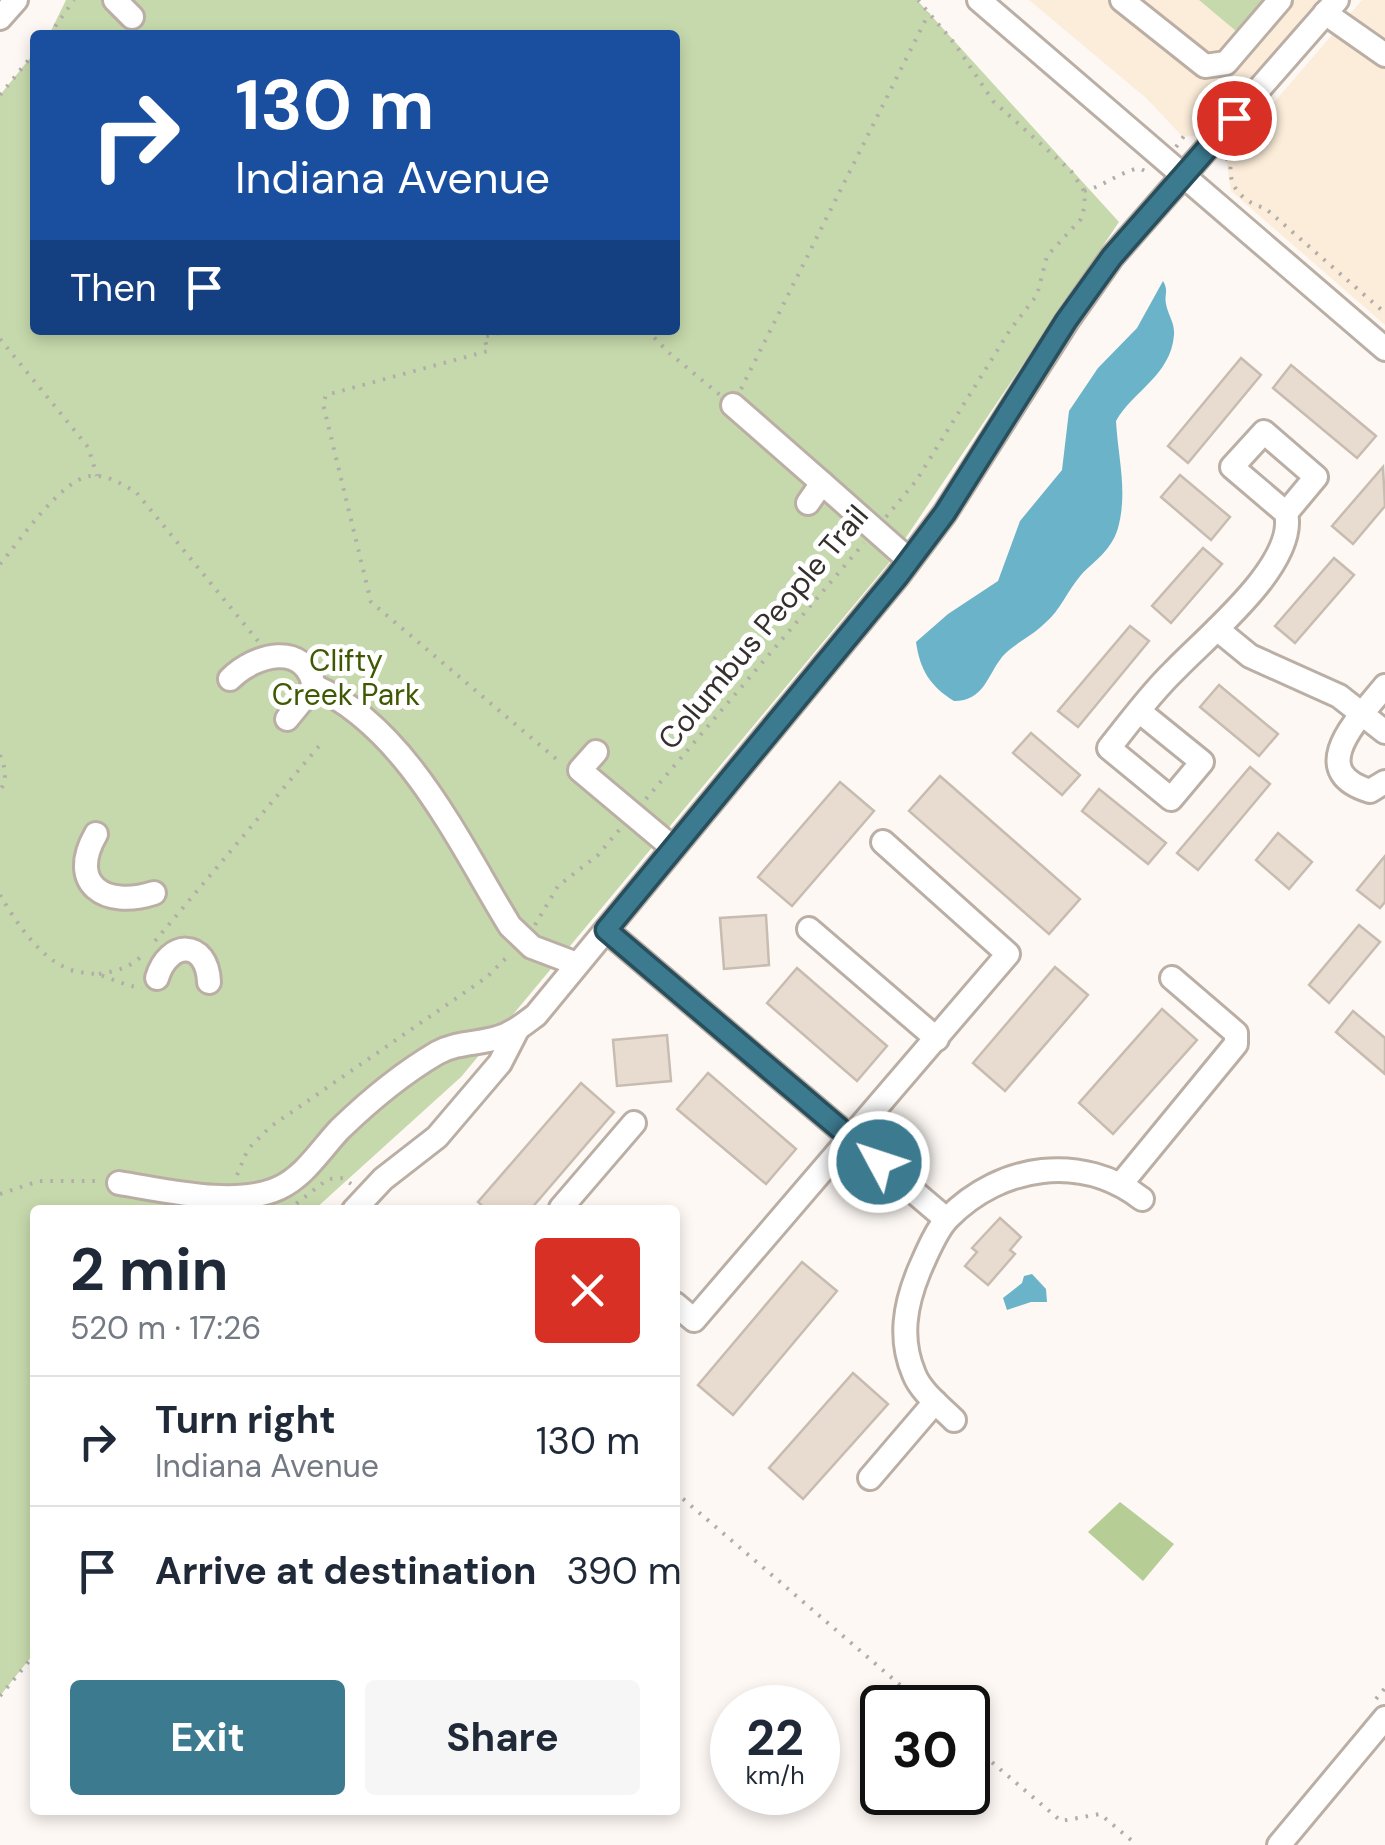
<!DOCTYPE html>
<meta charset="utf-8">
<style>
:root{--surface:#fff;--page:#f6f6f7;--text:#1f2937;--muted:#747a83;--line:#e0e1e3;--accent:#3c7a8f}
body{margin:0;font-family:"DM Sans",sans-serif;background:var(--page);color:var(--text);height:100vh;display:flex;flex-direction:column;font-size:38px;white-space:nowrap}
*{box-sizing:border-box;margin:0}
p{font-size:32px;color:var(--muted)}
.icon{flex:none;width:55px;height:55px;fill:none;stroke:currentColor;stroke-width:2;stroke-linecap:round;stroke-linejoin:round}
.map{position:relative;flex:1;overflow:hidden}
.side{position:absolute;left:30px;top:1205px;width:650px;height:610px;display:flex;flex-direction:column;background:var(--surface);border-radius:10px;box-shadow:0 5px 15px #0003}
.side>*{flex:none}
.top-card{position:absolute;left:30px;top:30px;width:650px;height:305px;border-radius:10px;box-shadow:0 5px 15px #0003;background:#1a4fa0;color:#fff;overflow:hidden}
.speed{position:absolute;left:710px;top:1685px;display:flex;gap:20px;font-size:50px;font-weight:700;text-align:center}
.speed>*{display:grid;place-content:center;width:130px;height:130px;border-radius:50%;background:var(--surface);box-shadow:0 5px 15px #0003;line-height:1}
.speed small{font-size:25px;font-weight:400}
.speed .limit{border:5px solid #111;border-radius:15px;background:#fff;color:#111}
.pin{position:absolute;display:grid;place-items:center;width:85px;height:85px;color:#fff;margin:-42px;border:5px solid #fff;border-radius:50%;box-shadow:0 2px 10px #0007}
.me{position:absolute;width:110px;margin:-55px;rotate:310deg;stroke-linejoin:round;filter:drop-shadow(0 0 8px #0008)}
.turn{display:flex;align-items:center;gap:35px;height:210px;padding:0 40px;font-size:45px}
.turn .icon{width:130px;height:130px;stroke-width:2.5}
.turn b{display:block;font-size:70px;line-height:85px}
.then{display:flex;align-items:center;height:95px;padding:0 40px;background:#0003;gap:20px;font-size:38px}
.round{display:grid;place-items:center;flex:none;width:105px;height:105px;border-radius:10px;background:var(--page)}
.head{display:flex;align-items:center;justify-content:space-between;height:170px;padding:0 40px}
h1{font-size:60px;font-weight:700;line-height:75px}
.button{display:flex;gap:20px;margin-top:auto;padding:20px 40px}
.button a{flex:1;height:115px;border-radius:10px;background:var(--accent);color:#fff;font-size:40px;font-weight:700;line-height:115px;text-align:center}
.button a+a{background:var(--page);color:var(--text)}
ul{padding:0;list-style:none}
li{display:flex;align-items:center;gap:30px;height:130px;padding:0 40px;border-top:2px solid var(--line)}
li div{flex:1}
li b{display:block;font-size:38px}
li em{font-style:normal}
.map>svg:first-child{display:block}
</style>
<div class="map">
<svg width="1385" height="1845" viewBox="0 0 1385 1845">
<rect width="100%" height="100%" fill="#fdf8f4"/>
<!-- education -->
<g fill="#fcedda">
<path d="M1029 0H1321L1204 135 1183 137 1146 98Z"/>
<path d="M1362 0H1385V325L1231 191 1226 158Z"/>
</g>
<!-- green -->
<g fill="#c6d9ac">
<path d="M66 0H917L1119 222 888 564 461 1077 314 1210H35V1652L0 1696V95L35 52V330H675V35H49Z"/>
<path d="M1199 0H1263L1236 31Z"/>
</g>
<!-- forest -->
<path fill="#b6cd96" d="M1120 1502 1174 1544 1143 1581 1088 1532Z"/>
<!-- water -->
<g fill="#6bb3c8">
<path d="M1163 281C1169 291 1164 294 1166 304 1168 315 1175 323 1174 335 1171 375 1133 391 1116 421 1118 458 1128 491 1118 528 1111 551 1096 559 1081 575 1067 591 1061 610 1044 624 1032 636 1012 645 1002 657 987 676 984 701 954 701 930 686 920 670 916 642L948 614 998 581 1020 521 1062 470 1069 411 1098 368 1137 328Z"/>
<path d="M1032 1274 1046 1289 1047 1302H1031L1007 1310 1003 1298 1022 1283 1024 1276Z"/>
</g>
<!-- building -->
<g fill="#e8dbd0" stroke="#c8bcb1" stroke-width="2.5">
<path d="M1241 358 1261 375 1188 463 1168 446Z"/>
<path d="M1291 365 1376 436 1357 458 1273 388Z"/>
<path d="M1383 467 1385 506 1353 544 1332 526Z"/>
<path d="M1180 475 1230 517 1211 540 1161 497Z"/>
<path d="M1203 548 1222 564 1171 623 1152 606Z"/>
<path d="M1334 558 1354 575 1295 643 1275 626Z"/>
<path d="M1130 626 1149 641 1078 727 1058 711Z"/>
<path d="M1219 685 1278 734 1259 756 1200 707Z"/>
<path d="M1031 733 1080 775 1062 795 1013 753Z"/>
<path d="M1250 767 1270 784 1198 870 1177 853Z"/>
<path d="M940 776 1080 899 1049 934 909 811Z"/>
<path d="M840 782 874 811 792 906 758 877Z"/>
<path d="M1099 789 1166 843 1148 864 1082 811Z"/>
<path d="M1278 833 1312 862 1289 889 1256 860Z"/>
<path d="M1385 856V902L1380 908 1357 890Z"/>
<path d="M766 915 769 965 724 969 720 918Z"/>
<path d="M1359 925 1380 942 1329 1003 1309 985Z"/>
<path d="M1055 967 1088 995 1005 1091 973 1063Z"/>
<path d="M797 968 887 1046 857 1081 767 1003Z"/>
<path d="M1162 1009 1197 1040 1113 1134 1079 1103Z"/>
<path d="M1353 1011 1385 1038V1074L1336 1032Z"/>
<path d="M667 1035 671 1081 617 1086 613 1040Z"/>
<path d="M708 1073 796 1149 766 1184 677 1109Z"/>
<path d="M581 1083 614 1112 530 1210H487L478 1202Z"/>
<path d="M1000 1218 1021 1237 1010 1250 1015 1254 988 1285 965 1266 977 1252 972 1248Z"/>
<path d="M802 1262 837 1291 733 1415 698 1385Z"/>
<path d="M853 1373 888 1404 803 1499 769 1468Z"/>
</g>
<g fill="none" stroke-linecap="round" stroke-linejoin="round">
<defs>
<g id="minor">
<path d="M115 0 132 17"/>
<path d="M979 0 1385 349"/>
<path d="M1122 0 1205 66 1226 63 1280 0"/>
<path d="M1325 13 1385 55"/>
<path d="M0 18 16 0"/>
<path d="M733 405 822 483"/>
<path d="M808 503 822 483 909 560"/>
<path d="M1217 629 1250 656 1339 696 1385 732"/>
<path d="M230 679C255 654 305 641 314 686L287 719"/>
<path d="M314 686C407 728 459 843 510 926L532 947 577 964"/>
<path d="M1385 686C1360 717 1303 771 1370 791L1385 782"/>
<path d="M1139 711 1202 762 1171 799 1109 748C1130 722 1150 694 1174 671 1206 637 1298 564 1286 513L1316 477 1264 432 1232 467 1286 513"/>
<path d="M596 752 580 770 673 848"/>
<path d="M96 834C67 884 105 909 154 893"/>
<path d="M809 929 937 1039"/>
<path d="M606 930 946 1219"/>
<path d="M157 978C168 940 207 939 209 982"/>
<path d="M119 1183C164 1190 236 1208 279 1188 305 1176 321 1149 340 1129 369 1101 403 1073 437 1053 457 1042 477 1044 497 1038 512 1034 524 1024 536 1015L897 577 945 513 1067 321 1112 257 1337 0"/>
<path d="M1121 1184 1236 1044V1033L1172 978"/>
<path d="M354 1210 383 1179 437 1137 500 1063 517 1030"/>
<path d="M564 1210 561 1208 634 1123"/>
<path d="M675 1304 694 1320 1008 954 883 842"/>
<path d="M954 1420C941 1407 921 1392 914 1374 899 1339 905 1305 919 1271 926 1255 936 1230 948 1218 1001 1164 1082 1153 1142 1199"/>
<path d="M870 1478 935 1402"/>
<path d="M1279 1845 1385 1718"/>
</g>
</defs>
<!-- minor casing -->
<use href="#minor" stroke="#bbafa5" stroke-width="28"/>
<!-- path -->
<g stroke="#b2ada9" stroke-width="4" stroke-dasharray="2.5 8" stroke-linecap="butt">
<path d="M49 35 74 0"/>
<path d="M0 95 35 52"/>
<path d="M1176 147 1184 136 1191 135"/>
<path d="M1226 158 1231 164C1227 186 1244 203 1265 208L1385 313"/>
<path d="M1084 191C1104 186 1118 173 1139 168L1147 172"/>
<path d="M509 330 484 337 488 351 326 395 323 404 371 602 561 763"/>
<path d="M647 330 668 352 720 395"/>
<path d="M0 339 88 447 97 476"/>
<path d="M741 389 929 13"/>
<path d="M886 517 916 481 1010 330 1037 295 1047 256 1081 219 1085 205 1084 191 1071 171 993 101 955 44 918 0"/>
<path d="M0 564C19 542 62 478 91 476 107 474 123 485 136 492L258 641"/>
<path d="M0 755C5 766 8 780 0 790"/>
<path d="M646 799 864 543"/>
<path d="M0 895C16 922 40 959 71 970 82 974 93 972 103 976 117 981 127 986 142 988"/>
<path d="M535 925 558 886 598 855 620 829"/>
<path d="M155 941 319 746"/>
<path d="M99 974C117 971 133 967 145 952"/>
<path d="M237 1175 248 1149 270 1127 487 977 509 955"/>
<path d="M0 1194 39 1181H98"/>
<path d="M288 1210 328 1179 343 1178 351 1184"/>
<path d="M675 1492 927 1708"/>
<path d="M0 1696 35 1654"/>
<path d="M1376 1699 1385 1688"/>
<path d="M968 1742 1061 1821 1100 1814 1137 1845"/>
</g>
<!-- minor -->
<use href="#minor" stroke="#fff" stroke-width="22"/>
</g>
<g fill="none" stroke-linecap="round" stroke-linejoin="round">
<defs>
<path id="route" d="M879 1162 606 930 897 577 945 513 1066 321 1112 257 1234 118"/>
</defs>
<!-- route casing -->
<use href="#route" stroke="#274f5d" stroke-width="25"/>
<!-- route -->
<use href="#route" stroke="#3c7a8f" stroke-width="18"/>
</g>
<g text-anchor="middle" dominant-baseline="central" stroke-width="10" stroke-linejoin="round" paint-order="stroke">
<!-- street labels -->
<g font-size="30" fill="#35302c" stroke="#fff">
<text transform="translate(763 627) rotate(-50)">Columbus People Trail</text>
</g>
<!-- park labels -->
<g font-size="30" fill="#3f5902" stroke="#fff">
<text x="346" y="660">Clifty<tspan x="346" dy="34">Creek Park</tspan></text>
</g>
</g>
</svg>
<div class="speed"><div>22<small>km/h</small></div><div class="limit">30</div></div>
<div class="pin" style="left:1234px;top:118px;background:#d93025"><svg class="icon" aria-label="arrive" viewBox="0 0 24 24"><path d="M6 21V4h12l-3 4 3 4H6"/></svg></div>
<svg class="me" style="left:879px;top:1162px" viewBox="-20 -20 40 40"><circle r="17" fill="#3c7a8f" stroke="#fff" stroke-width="3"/><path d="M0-11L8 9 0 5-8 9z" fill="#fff"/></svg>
<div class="top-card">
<div class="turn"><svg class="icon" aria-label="right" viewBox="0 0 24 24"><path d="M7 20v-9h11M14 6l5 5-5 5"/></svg><div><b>130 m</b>Indiana Avenue</div></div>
<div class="then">Then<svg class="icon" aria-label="arrive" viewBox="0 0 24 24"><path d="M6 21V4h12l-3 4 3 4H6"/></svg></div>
</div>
<section class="side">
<div class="head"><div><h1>2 min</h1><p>520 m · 17:26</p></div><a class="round" style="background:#d93025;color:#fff"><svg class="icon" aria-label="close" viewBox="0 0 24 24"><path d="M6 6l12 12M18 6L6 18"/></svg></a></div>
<ul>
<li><svg class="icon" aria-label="right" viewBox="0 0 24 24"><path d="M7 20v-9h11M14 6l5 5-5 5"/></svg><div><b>Turn right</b><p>Indiana Avenue</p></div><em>130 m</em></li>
<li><svg class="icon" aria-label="arrive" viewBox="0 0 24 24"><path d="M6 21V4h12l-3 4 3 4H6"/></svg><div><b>Arrive at destination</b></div><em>390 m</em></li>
</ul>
<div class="button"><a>Exit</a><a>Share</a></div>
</section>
</div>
